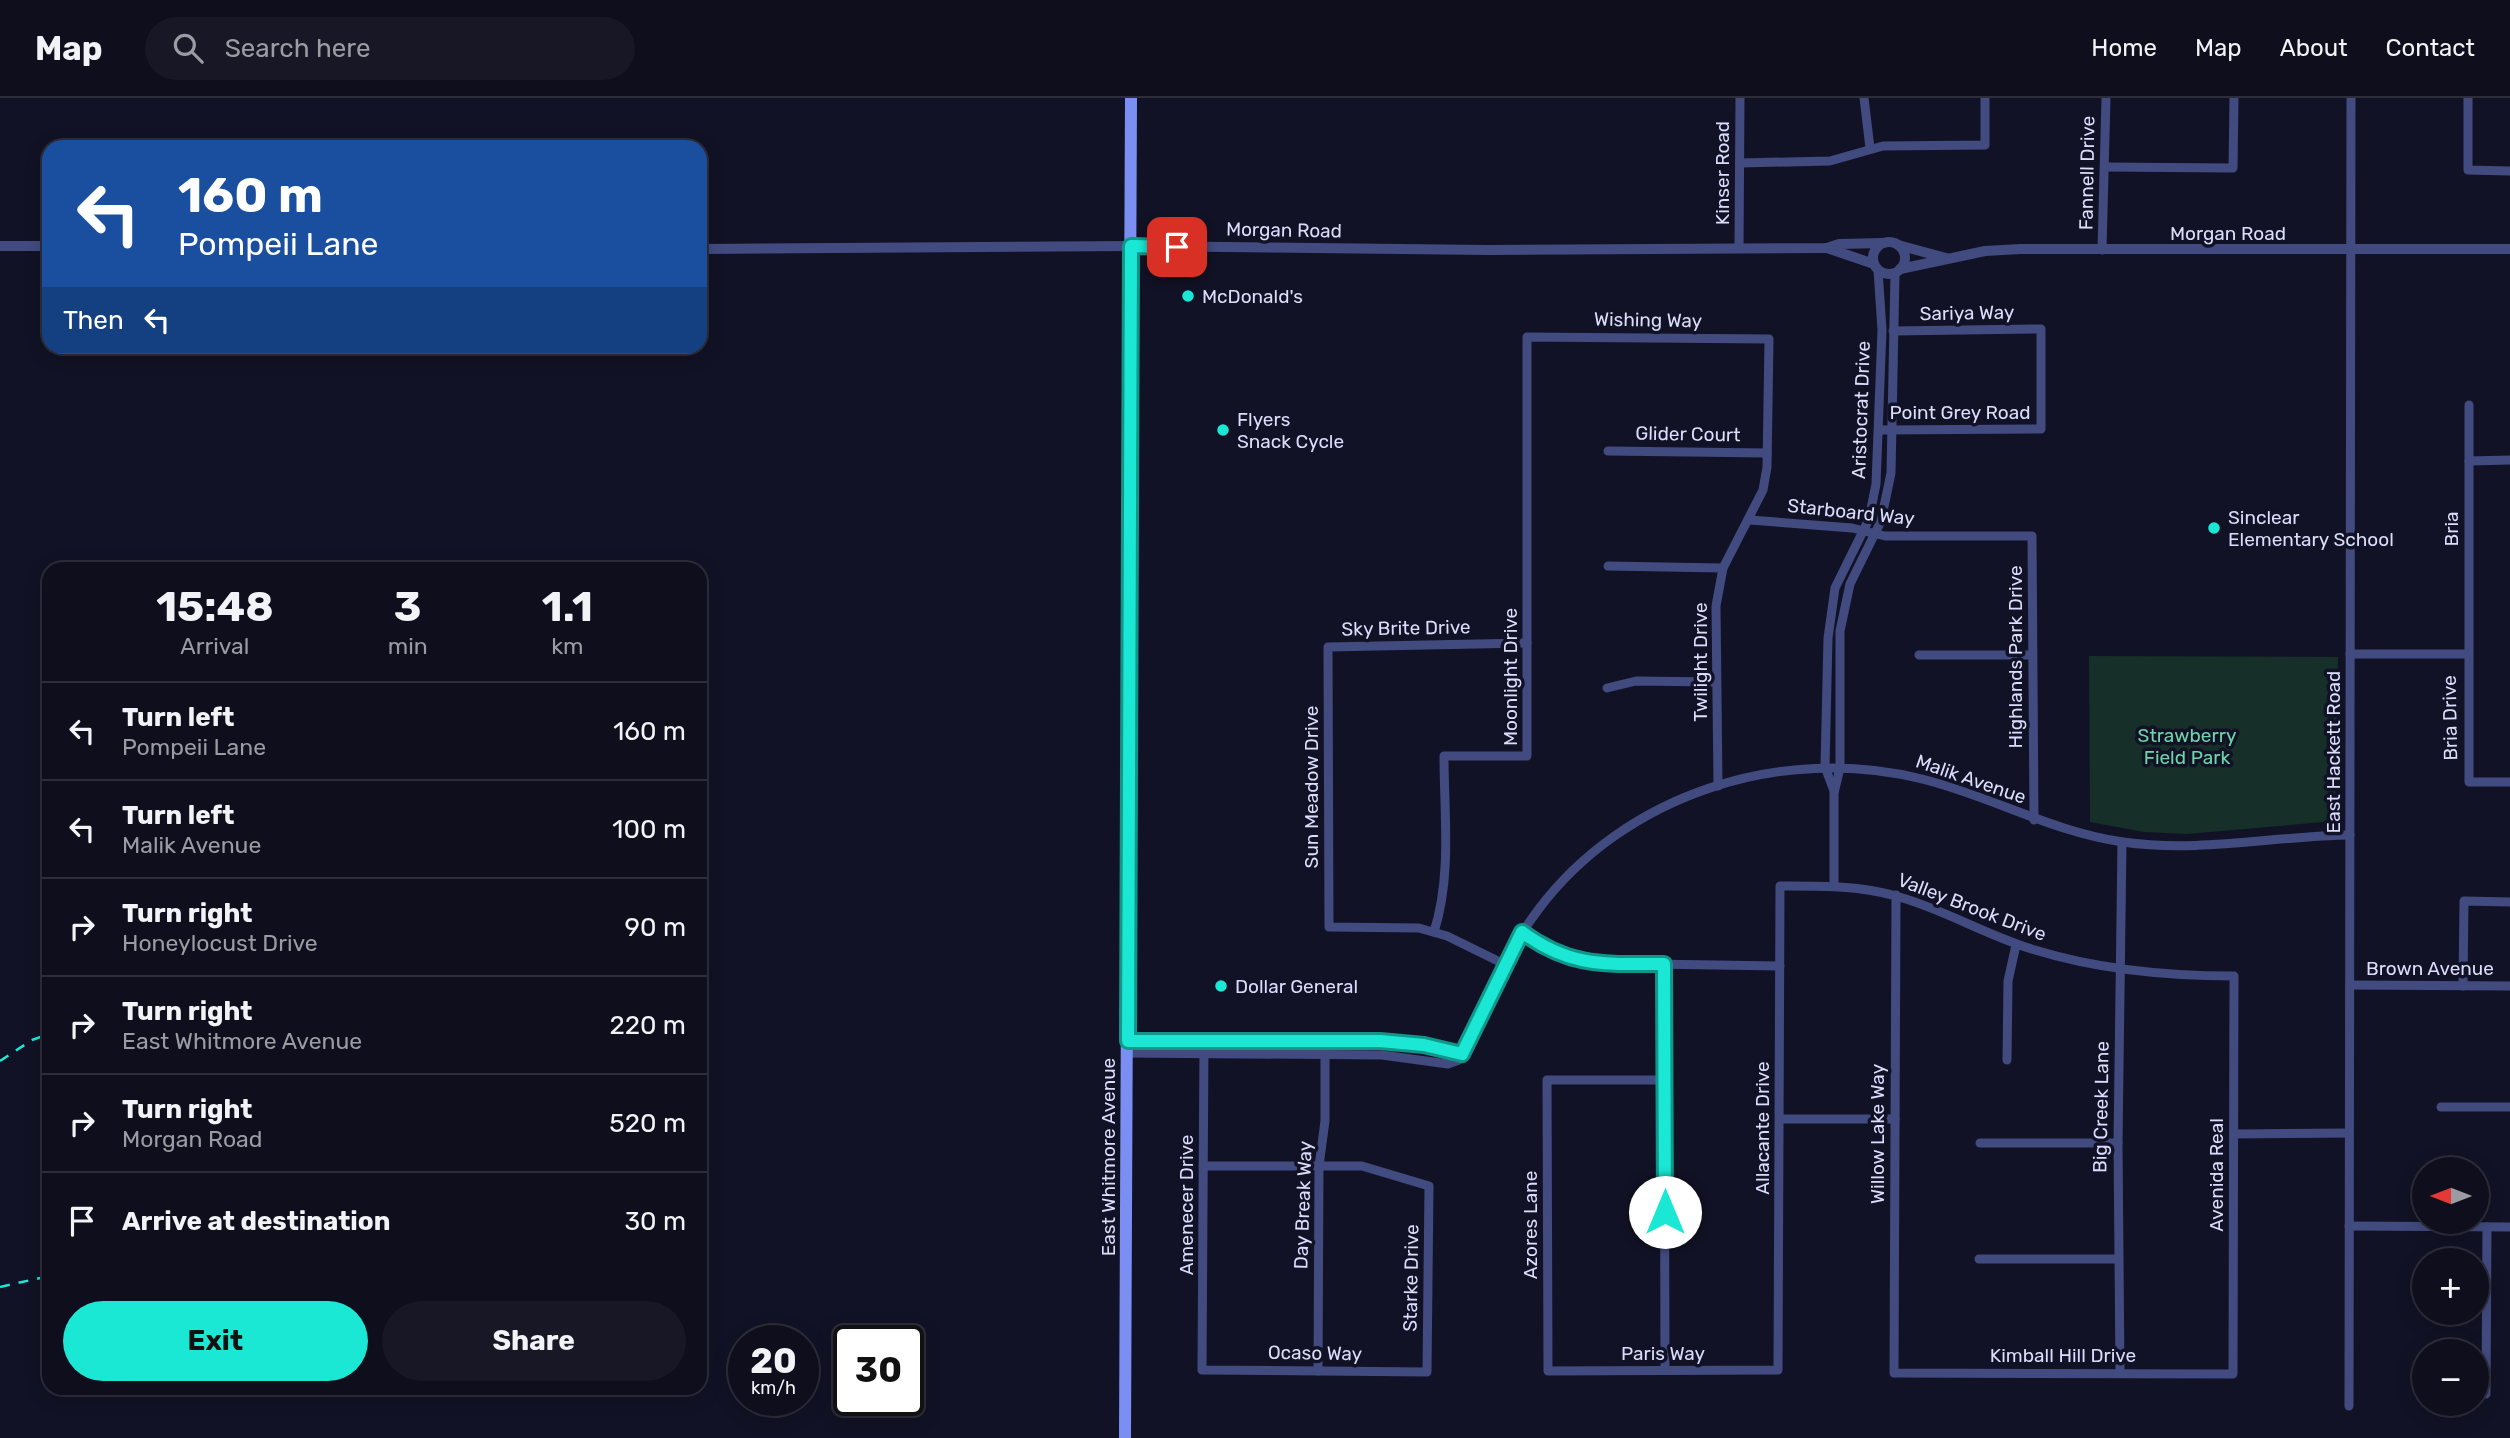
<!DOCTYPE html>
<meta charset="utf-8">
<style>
:root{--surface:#0e0e1c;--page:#171725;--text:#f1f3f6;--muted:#9b9ca3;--line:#2e2e3b;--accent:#1ae8d5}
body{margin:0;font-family:Rubik,sans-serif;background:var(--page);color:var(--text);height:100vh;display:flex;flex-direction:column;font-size:26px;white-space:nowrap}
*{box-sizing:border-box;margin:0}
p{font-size:23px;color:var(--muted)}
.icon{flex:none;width:38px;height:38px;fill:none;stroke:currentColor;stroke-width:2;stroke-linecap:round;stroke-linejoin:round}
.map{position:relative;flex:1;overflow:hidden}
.sheet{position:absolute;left:42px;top:464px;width:665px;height:833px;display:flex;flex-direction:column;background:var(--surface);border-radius:21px;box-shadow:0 4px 18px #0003,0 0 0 2px var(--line)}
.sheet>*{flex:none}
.guide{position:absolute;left:42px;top:42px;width:665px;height:214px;border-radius:21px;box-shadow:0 4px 18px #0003,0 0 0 2px var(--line);background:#1a4fa0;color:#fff;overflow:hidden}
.needle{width:46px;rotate:270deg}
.controls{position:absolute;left:2412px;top:1059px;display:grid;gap:14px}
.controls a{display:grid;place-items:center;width:77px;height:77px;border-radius:50%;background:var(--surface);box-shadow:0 4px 18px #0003,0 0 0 2px var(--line);font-size:35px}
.speed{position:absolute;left:728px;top:1227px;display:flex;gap:14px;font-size:35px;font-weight:700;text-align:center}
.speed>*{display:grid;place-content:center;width:91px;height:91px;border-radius:50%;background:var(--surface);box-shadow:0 4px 18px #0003,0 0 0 2px var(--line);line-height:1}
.speed small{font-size:18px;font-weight:400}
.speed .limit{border:4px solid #111;border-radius:10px;background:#fff;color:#111}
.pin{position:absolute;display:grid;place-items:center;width:60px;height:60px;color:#fff;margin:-30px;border-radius:14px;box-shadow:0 4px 10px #0006}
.me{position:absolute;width:77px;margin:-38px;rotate:0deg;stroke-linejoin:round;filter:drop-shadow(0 0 5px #0008)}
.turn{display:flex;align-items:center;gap:24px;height:147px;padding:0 21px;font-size:32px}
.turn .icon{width:91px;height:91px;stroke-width:2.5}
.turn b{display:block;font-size:49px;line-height:60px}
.then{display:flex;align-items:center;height:66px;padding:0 21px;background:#0003;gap:14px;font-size:26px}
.eta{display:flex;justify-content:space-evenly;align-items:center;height:119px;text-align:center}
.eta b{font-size:42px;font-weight:700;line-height:49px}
.action{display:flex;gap:14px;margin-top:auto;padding:14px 21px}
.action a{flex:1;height:80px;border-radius:42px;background:var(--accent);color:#111;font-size:28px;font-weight:700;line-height:80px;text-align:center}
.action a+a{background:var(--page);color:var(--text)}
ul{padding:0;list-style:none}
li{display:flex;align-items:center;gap:21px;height:98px;padding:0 21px;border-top:2px solid var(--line)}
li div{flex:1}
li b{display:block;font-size:26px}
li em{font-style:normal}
header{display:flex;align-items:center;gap:42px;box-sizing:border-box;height:98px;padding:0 35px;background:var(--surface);border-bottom:2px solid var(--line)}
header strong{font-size:33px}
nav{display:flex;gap:38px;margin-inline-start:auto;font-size:24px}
.search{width:490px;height:63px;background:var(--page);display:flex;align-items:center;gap:18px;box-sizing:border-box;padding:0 24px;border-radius:38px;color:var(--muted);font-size:26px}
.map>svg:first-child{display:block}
</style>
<header>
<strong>Map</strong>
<div class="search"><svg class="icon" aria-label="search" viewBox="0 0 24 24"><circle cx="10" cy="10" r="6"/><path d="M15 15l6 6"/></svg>Search here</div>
<nav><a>Home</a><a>Map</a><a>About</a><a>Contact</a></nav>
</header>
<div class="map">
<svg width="2510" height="1340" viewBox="0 0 2510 1340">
<rect width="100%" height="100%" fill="#121226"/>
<!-- green -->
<path fill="#162f29" d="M2089 558 2338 559 2335 723 2187 736 2144 734 2090 724Z"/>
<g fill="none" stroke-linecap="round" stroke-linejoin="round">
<!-- minor -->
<g stroke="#424b80" stroke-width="9">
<path d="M1864 0 1870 50"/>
<path d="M2468 0V72L2510 73"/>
<path d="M1740 65 1830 63 1883 48 1985 47V0"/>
<path d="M2106 69 2233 70 2234 0"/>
<path d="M1739 150 1740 0"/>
<path d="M2102 152 2106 0"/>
<path d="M2469 307V684H2510"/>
<path d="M1880 332 2041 331V231L1893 233"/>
<path d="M1608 353 1767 355"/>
<path d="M2469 363 2510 362"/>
<path d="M1750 422 1852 430 1885 438H2032L2034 722"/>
<path d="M1608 468 1723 470"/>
<path d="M2350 556H2467"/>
<path d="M1919 557H2032"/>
<path d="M1607 590 1636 583 1716 584"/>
<path d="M1834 693 1825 669 1828 540 1835 490 1869 421 1876 386 1882 232 1878 172"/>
<path d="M1834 788V695L1840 670V533L1850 486 1881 423 1891 375 1895 175"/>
<path d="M1434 834C1452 778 1444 716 1444 658H1527V239L1769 241 1767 369 1763 392 1723 470 1716 508 1718 688"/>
<path d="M1522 834 1555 856 1586 865 1780 868"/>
<path d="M1504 866 1447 838 1419 830 1329 829 1328 549 1527 545"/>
<path d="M1664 866 1665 1272"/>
<path d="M2350 887 2510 888"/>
<path d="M2463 888 2464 803 2510 804"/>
<path d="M1128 943H1380L1424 947 1462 956"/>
<path d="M1128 955 1382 957 1448 966 1459 962C1482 911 1504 857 1538 812 1625 696 1782 646 1922 681 1991 698 2052 734 2123 744 2200 755 2274 738 2350 737"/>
<path d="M2007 962 2008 883 2016 847"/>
<path d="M1664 982H1547L1548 1273 1778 1272 1780 788C1819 788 1858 787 1896 798 1944 811 1987 838 2035 852 2100 872 2166 878 2234 878L2233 1276 1894 1275 1896 797"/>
<path d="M2441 1009H2510"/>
<path d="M1780 1021H1895"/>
<path d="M2234 1036 2348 1035"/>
<path d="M1980 1045H2118"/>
<path d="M1203 1068H1362L1429 1088 1427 1274 1202 1272 1204 943"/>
<path d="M2349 1128 2510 1129"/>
<path d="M1979 1161H2118"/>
<path d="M1318 1273 1319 1068 1325 1023V953"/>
<path d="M2120 1275 2118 1045 2122 744"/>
<path d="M2486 1296 2487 1129"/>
<path d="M2349 1308 2351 0"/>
</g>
<!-- tertiary -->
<g stroke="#424b80" stroke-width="10">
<circle cx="1889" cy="160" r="16"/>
<path d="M1898 147 1946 160"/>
<path d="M0 148H49"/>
<path d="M1827 150 1874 166"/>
<path d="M700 151 1131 148 1488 152 1827 150 1839 146 1883 145"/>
<path d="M1900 171 1985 153 2020 151H2510"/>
</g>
<!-- secondary -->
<path stroke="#7b8ff2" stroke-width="12" d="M1125 1340 1131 0"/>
<!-- rail -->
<g stroke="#1ae8d5" stroke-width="2.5" stroke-dasharray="10 9" stroke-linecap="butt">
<path d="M0 963 32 942 49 936"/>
<path d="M0 1189 49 1178"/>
</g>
</g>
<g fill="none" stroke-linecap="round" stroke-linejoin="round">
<defs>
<path id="route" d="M1177 149 1131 148 1128 943H1380L1424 947 1462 956 1522 834C1571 870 1606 866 1664 866L1665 1114"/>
</defs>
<!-- route casing -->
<use href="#route" stroke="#11978a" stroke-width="18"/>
<!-- route -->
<use href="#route" stroke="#1ae8d5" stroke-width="12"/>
</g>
<!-- markers -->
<g fill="#1ae8d5" stroke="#121226" stroke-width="2.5">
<circle cx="1188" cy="198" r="7"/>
<circle cx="1223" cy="332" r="7"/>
<circle cx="2214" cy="430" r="7"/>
<circle cx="1221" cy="888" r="7"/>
</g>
<g text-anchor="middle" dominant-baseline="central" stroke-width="7" stroke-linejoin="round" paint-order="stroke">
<!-- street labels -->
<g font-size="19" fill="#daddfb" stroke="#121226">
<text transform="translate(1722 75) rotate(-90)">Kinser Road</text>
<text transform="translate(2087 75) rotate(-89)">Fannell Drive</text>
<text transform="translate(1284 132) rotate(1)">Morgan Road</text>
<text x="2228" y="135">Morgan Road</text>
<text transform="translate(1967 215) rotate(-1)">Sariya Way</text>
<text transform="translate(1648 222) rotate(1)">Wishing Way</text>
<text transform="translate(1861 312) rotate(-88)">Aristocrat Drive</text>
<text x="1960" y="314">Point Grey Road</text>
<text transform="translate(1688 336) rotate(1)">Glider Court</text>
<text transform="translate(1851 414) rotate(6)">Starboard Way</text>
<text transform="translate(2451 431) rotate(-90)">Bria</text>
<text transform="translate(1406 530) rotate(-1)">Sky Brite Drive</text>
<text transform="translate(2015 559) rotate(-90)">Highlands Park Drive</text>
<text transform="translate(1700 564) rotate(-90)">Twilight Drive</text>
<text transform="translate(1510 579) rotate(-90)">Moonlight Drive</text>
<text transform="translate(2450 620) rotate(-91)">Bria Drive</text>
<text transform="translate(2333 654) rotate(-90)">East Hackett Road</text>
<text transform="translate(1971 681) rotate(19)">Malik Avenue</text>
<text transform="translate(1311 689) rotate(-90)">Sun Meadow Drive</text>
<text transform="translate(1972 809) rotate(21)">Valley Brook Drive</text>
<text x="2430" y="870">Brown Avenue</text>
<text transform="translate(2101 1009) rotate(-89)">Big Creek Lane</text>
<text transform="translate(1762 1030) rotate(-90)">Allacante Drive</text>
<text transform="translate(1877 1036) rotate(-90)">Willow Lake Way</text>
<text transform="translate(1108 1059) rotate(-90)">East Whitmore Avenue</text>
<text transform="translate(2216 1077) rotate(-90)">Avenida Real</text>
<text transform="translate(1186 1107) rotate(-90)">Amenecer Drive</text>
<text transform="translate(1303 1107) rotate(-88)">Day Break Way</text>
<text transform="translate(1530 1127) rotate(-90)">Azores Lane</text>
<text transform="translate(1411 1180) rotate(-89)">Starke Drive</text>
<text transform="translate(1315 1255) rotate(1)">Ocaso Way</text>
<text x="1663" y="1255">Paris Way</text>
<text x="2063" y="1257">Kimball Hill Drive</text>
</g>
<!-- poi labels -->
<g font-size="19" fill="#daddfb" stroke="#121226" text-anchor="start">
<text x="1202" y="198">McDonald's</text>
<text x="1237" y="321">Flyers<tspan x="1237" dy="22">Snack Cycle</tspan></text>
<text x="2228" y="419">Sinclear<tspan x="2228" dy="22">Elementary School</tspan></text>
<text x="1235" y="888">Dollar General</text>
</g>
<!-- park labels -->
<g font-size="19" fill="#6dd5a7" stroke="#121226">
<text x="2187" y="637">Strawberry<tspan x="2187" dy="22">Field Park</tspan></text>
</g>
</g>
</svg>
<div class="controls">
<a><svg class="needle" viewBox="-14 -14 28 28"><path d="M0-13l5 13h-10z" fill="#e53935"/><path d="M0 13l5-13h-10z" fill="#9b9ca3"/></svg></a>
<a>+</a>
<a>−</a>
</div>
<div class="speed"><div>20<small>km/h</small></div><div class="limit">30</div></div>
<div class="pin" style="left:1177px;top:149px;background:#d93025"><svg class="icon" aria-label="arrive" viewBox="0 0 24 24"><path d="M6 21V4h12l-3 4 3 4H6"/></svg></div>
<svg class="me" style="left:1665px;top:1114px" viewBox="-20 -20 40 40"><circle r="19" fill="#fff"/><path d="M0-13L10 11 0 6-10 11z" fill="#1ae8d5"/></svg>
<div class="guide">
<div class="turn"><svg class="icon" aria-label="left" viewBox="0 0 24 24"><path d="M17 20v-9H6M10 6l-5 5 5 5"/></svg><div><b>160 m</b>Pompeii Lane</div></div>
<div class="then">Then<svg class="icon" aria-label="left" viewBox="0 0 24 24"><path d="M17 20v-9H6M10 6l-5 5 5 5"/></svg></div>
</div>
<section class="sheet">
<div class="eta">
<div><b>15:48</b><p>Arrival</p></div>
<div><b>3</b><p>min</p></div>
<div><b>1.1</b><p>km</p></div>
</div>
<ul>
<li><svg class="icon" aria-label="left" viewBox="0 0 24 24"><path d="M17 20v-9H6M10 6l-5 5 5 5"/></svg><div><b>Turn left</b><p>Pompeii Lane</p></div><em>160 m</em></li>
<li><svg class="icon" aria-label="left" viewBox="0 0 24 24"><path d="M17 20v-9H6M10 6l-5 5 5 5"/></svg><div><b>Turn left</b><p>Malik Avenue</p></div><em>100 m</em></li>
<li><svg class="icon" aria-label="right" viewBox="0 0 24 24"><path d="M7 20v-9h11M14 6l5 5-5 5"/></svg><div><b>Turn right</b><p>Honeylocust Drive</p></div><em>90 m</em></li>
<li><svg class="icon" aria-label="right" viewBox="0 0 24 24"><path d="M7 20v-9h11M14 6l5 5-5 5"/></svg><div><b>Turn right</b><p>East Whitmore Avenue</p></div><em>220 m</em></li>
<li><svg class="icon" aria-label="right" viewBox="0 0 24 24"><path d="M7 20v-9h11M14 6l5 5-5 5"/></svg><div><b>Turn right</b><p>Morgan Road</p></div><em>520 m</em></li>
<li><svg class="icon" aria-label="arrive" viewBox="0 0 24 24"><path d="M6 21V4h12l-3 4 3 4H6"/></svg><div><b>Arrive at destination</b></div><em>30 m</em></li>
</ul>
<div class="action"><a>Exit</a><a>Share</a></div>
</section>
</div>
